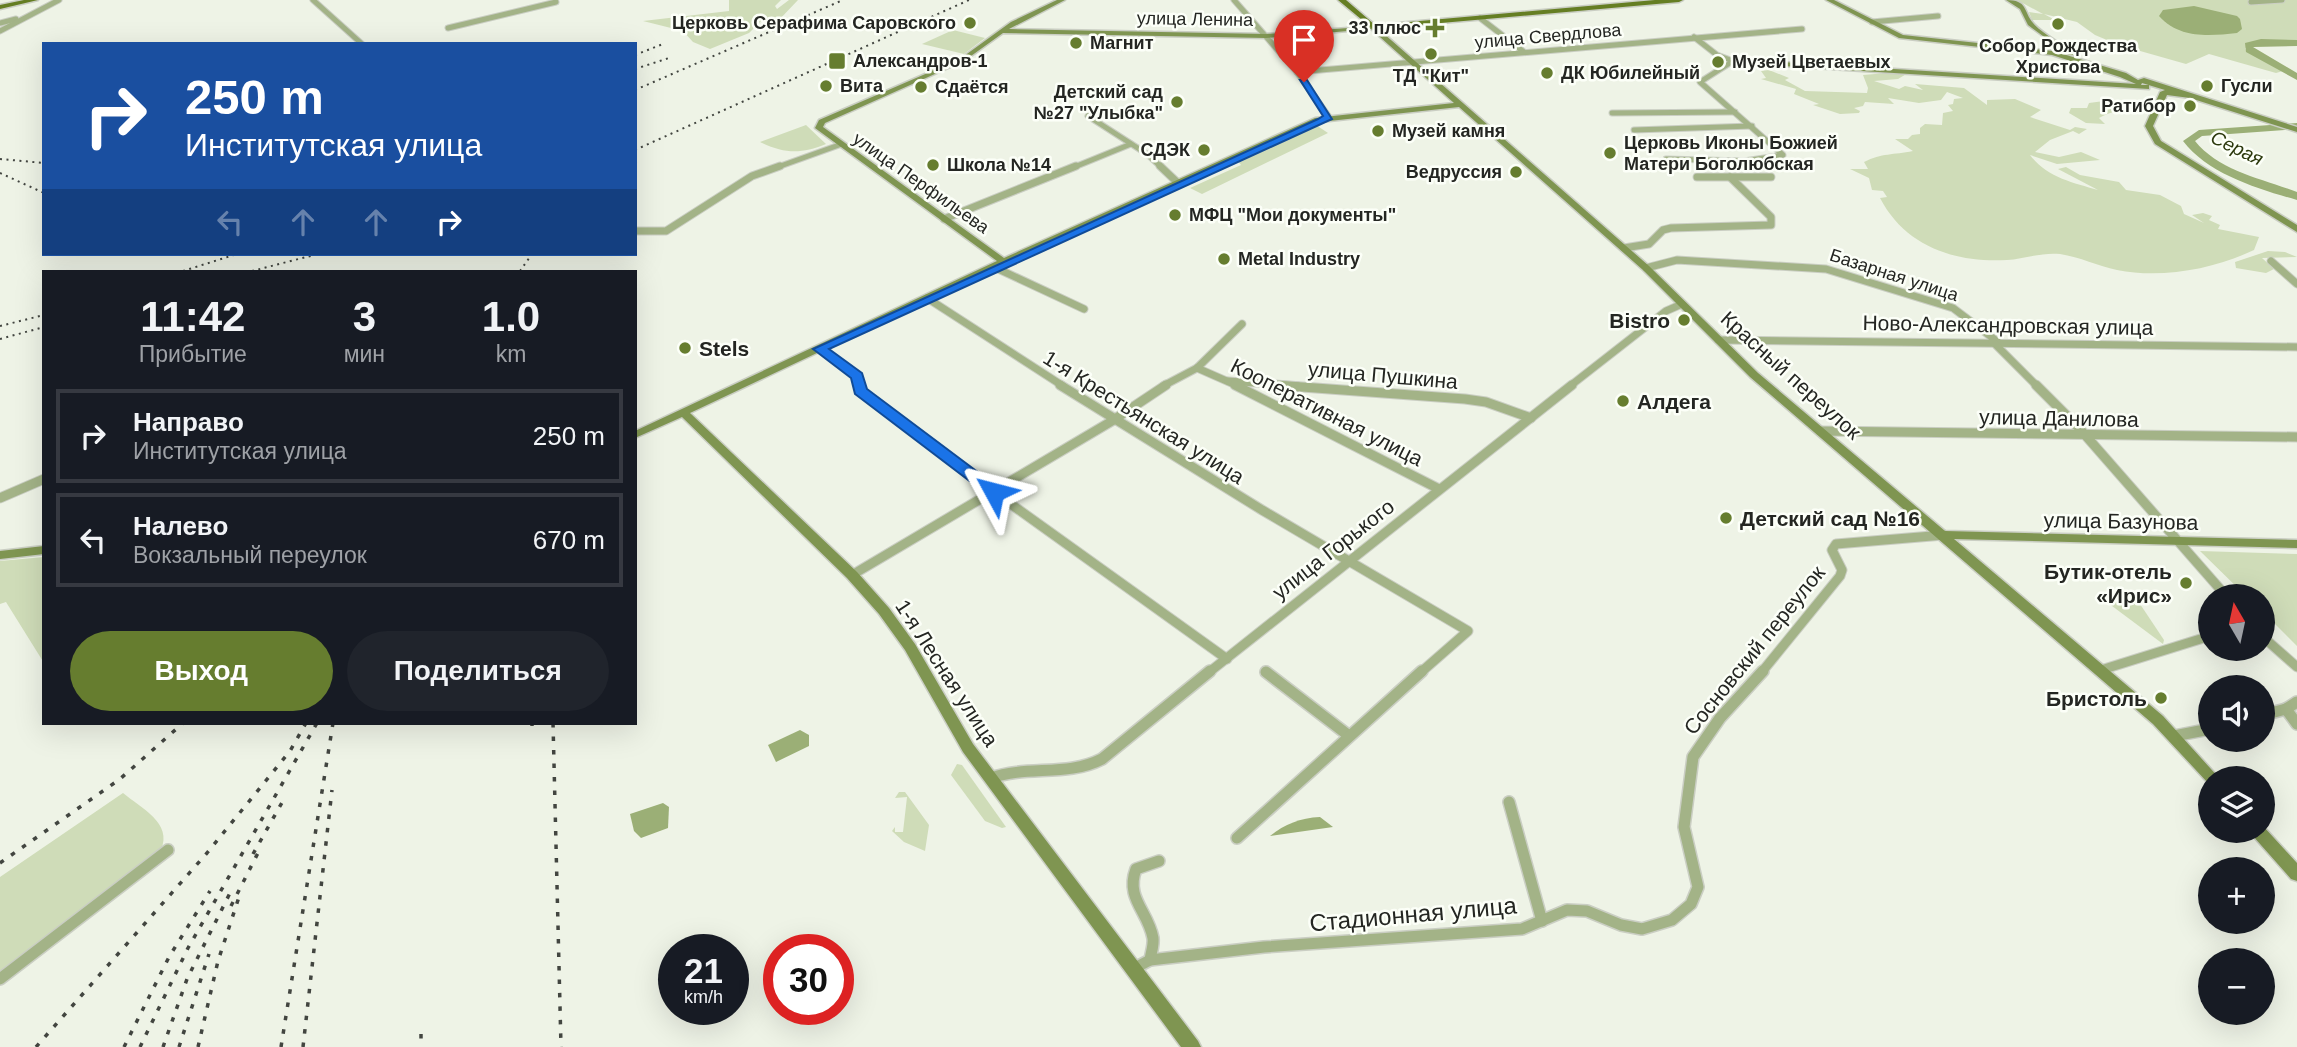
<!DOCTYPE html>
<html lang="ru">
<meta charset="utf-8">
<style>
:root{--surface:#171b24;--page:#20242c;--text:#f1f3f6;--muted:#9ea1a6;--line:#363941;--accent:#667d2f}
body{margin:0;font-family:Arial,sans-serif;background:var(--page);color:var(--text);height:100vh;display:flex;flex-direction:column;font-size:26px;white-space:nowrap}
*{box-sizing:border-box;margin:0}
p{font-size:23px;color:var(--muted)}
.icon{flex:none;width:38px;height:38px;fill:none;stroke:currentColor;stroke-width:2;stroke-linecap:round;stroke-linejoin:round}
.map{position:relative;flex:1;overflow:hidden}
.sheet{position:absolute;left:42px;top:270px;width:595px;height:455px;display:flex;flex-direction:column;background:var(--surface);border-radius:0px;box-shadow:0 7px 28px #0002}
.sheet>*{flex:none}
.banner{position:absolute;left:42px;top:42px;width:595px;height:214px;border-radius:0px;box-shadow:0 7px 28px #0002;background:#1a4fa0;color:#fff;overflow:hidden}
.needle{width:46px;rotate:351deg}
.tools{position:absolute;left:2198px;top:584px;display:grid;gap:14px}
.tools a{display:grid;place-items:center;width:77px;height:77px;border-radius:50%;background:var(--surface);box-shadow:0 7px 28px #0002;font-size:35px}
.speed{position:absolute;left:658px;top:934px;display:flex;gap:14px;font-size:35px;font-weight:700;text-align:center}
.speed>*{display:grid;place-content:center;width:91px;height:91px;border-radius:50%;background:var(--surface);box-shadow:0 7px 28px #0002;line-height:1}
.speed small{font-size:18px;font-weight:400}
.speed .limit{border:10px solid #d22;background:#fff;color:#111}
.pin{position:absolute;display:grid;place-items:center;width:60px;height:60px;color:#fff;margin:-72px -30px;border-radius:50% 50% 50% 0;rotate:-45deg;box-shadow:0 0 7px #0007}
.pin .icon{rotate:45deg}
.me{position:absolute;width:77px;margin:-38px;rotate:308deg;stroke-linejoin:round;filter:drop-shadow(0 0 5px #0008)}
.turn{display:flex;align-items:center;gap:24px;height:147px;padding:0 28px;font-size:32px}
.turn .icon{width:91px;height:91px;stroke-width:2.5}
.turn b{display:block;font-size:49px;line-height:60px}
.lanes{display:flex;align-items:center;height:66px;padding:0 28px;background:#0003;justify-content:center;gap:35px;direction:ltr}
.lanes .off{opacity:.35}
.eta{display:flex;justify-content:space-evenly;align-items:center;height:119px;text-align:center}
.eta b{font-size:42px;font-weight:600;line-height:49px}
.button{display:flex;gap:14px;margin-top:auto;padding:14px 28px}
.button a{flex:1;height:80px;border-radius:42px;background:var(--accent);color:#fff;font-size:28px;font-weight:600;line-height:80px;text-align:center}
.button a+a{background:var(--page);color:var(--text)}
ul{padding:0;list-style:none}
li{display:flex;align-items:center;gap:21px;height:94px;margin:0 14px 10px;padding:0 14px;border:4px solid var(--line);border-radius:0px}
li div{flex:1}
li b{display:block;font-size:26px}
li em{font-style:normal}
.map>svg:first-child{display:block}
</style>
<div class="map">
<svg width="2297" height="1047" viewBox="0 0 2297 1047">
<rect width="100%" height="100%" fill="#eef3e6"/>
<!-- green -->
<g fill="#cfdcb8">
<path d="M729 0H781L775 6 777 9 789 0H798L778 21 762 20 749 33 710 49 693 42 683 31 643 21 729 11Z"/>
<path d="M2017 0H2297V42L2262 40 2248 44 2245 49 2283 71 2276 73 2209 54 2186 64 2119 45 2095 35 2077 22 2044 14 2055 20H2032L2029 12 2043 14Z"/>
<path d="M953 30 985 38 964 54 922 44Z"/>
<path d="M1769 70 1789 78 1785 80 1805 91 1867 93 1868 88 1863 75C1878 74 1893 72 1908 73L1898 79 1874 81 1899 89 1905 86 1923 90 1915 84 1964 88 1987 105V100L2015 99 2041 110 2030 117 2070 130 2075 127 2087 129 2079 134 2073 131 2050 140 2035 152 2059 157 2081 152 2100 160 2057 164 2030 155C2046 177 2073 183 2098 190L2058 169 2066 167 2080 175 2119 182 2126 190 2160 195 2181 206 2184 214 2204 223 2192 215 2203 213 2212 216 2209 220 2220 225 2218 229 2259 237 2254 250C2214 269 2162 279 2117 270 2098 266 2080 257 2060 254 2042 252 2024 259 2007 260 1954 263 1905 246 1880 198L1887 197 1883 191 1872 190 1869 178 1850 169H1868L1864 162C1882 153 1893 155 1913 151L1895 139H1908L1912 135 1920 134V128L1925 124 1942 125 1943 113 1953 111 1948 105 1953 104 1954 99 1963 98 1947 92 1941 100 1919 103 1888 98 1894 104 1865 102 1863 106 1854 108 1860 111 1859 113 1840 114 1813 105 1819 104 1794 94 1796 89 1761 79 1766 78 1761 71Z"/>
<path d="M2104 101 2133 110C2121 110 2109 112 2099 118L2105 124 2086 123 2069 113 2071 108H2087L2089 103Z"/>
<path d="M806 125 826 144C801 154 785 154 760 142Z"/>
<path d="M1316 125 1328 133 1202 194 1190 188 1241 165 1238 161Z"/>
<path d="M2268 251 2285 252 2297 257 2262 258 2274 269 2266 273 2236 268 2235 262Z"/>
<path d="M2200 551 2297 554V646L2263 612V597H2247Z"/>
<path d="M44 557V663L6 602 0 604V561Z"/>
<path d="M2106 597 2136 598 2164 640 2163 644 2104 600Z"/>
<path d="M957 764 962 765 1006 827 1002 828 985 821 951 775Z"/>
<path d="M899 792H905L929 825 925 851 904 842 892 831 895 827V832H903L907 797 895 798Z"/>
<path d="M123 793C141 808 173 823 161 850L0 974V877Z"/>
</g>
<!-- water -->
<g fill="#9baf76">
<path d="M2194 6 2237 16 2240 19 2242 29 2237 33C2209 36 2180 39 2159 16L2163 10Z"/>
<path d="M800 730 809 735V746L776 762 768 745Z"/>
<path d="M663 803 669 807 668 828 641 838 634 831 630 814Z"/>
<path d="M1320 817 1333 827 1270 836C1285 824 1300 818 1320 817Z"/>
</g>
<g fill="none" stroke-linecap="round" stroke-linejoin="round">
<!-- river -->
<g fill="#9baf76" fill-rule="evenodd">
<path d="M2261 39 2297 40V46L2253 47 2297 73V80L2246 52 2245 43Z"/>
<path d="M2297 123V129L2202 136 2195 141C2219 171 2263 179 2297 192V200C2258 189 2208 174 2183 141L2199 130Z"/>
</g>
<defs>
<g id="street-far3">
<path d="M313 0 362 44"/>
<path d="M1234 0 1297 72 1329 117"/>
<path d="M2251 2 2282 0"/>
<path d="M1480 18 1524 52"/>
<path d="M1872 22 1938 16"/>
<path d="M0 23 16 19"/>
<path d="M448 28 556 2"/>
<path d="M0 31 59 0"/>
<path d="M1694 37 1717 55 1733 61"/>
<path d="M902 60 940 70"/>
<path d="M1297 72 1802 29"/>
<path d="M1612 113 1735 112"/>
<path d="M1088 116 1147 154 1162 168"/>
<path d="M1634 130 1752 126"/>
<path d="M1666 159 1744 161 1783 155 1700 82 1733 61"/>
<path d="M775 168 839 145"/>
<path d="M1072 168 1131 144"/>
</g>
<g id="street-far2">
<path d="M1160 166 1178 183"/>
<path d="M1697 177H1771"/>
<path d="M944 219 1076 166"/>
<path d="M635 231H666L752 176 780 166"/>
<path d="M1624 248 1649 244 1663 230 1671 228 1771 225V217L1730 177"/>
<path d="M2271 261 2297 284"/>
<path d="M996 268 1084 309"/>
<path d="M1646 268 1677 260 1826 269 1953 308 1998 342"/>
<path d="M927 298 1063 386"/>
<path d="M1718 340 2297 347"/>
<path d="M1992 341 2037 386"/>
<path d="M820 349 857 376 859 386"/>
<path d="M1197 368 1238 386"/>
<path d="M1228 381 1298 386"/>
<path d="M1163 386 1197 368 1242 324"/>
<path d="M1570 386 1666 311 1682 304"/>
</g>
<g id="street-far1">
<path d="M859 385 860 391 994 492 1227 659"/>
<path d="M1060 385 1262 510 1468 631 1420 673"/>
<path d="M1235 385 1439 489"/>
<path d="M1275 385 1465 399 1486 402 1531 418"/>
<path d="M2036 385 2079 428 2227 597"/>
<path d="M1820 431 2297 437"/>
<path d="M0 498 44 479"/>
<path d="M852 575 1112 421 1166 385"/>
<path d="M2263 637 2297 667"/>
<path d="M2101 670 2210 636"/>
<path d="M1208 673 1572 385"/>
<path d="M1761 673 1840 576 1842 570 1832 550 1836 544 1944 535"/>
</g>
<g id="street">
<path d="M1266 672 1348 735"/>
<path d="M2297 702 2286 709 2297 724"/>
<path d="M2263 715 2286 709"/>
<path d="M2174 736 2210 729"/>
<path d="M991 778C1028 765 1067 777 1102 759L1210 671"/>
<path d="M1509 802 1542 921"/>
<path d="M1237 838 1422 671"/>
<path d="M1150 960 1264 947 1522 929 1567 910 1587 911 1621 925 1642 929 1672 920 1691 904 1698 887 1684 827 1693 757 1720 718 1763 671"/>
<path d="M1133 969 1150 960C1151 953 1154 945 1153 938 1148 911 1125 898 1136 869L1159 861"/>
<path d="M0 979 168 850"/>
</g>
<g id="secondary">
<path d="M1057 0H1065L1009 29 1266 34 1375 26 1649 266 1758 373 1945 531 2297 540V548L1954 539 2163 716 2220 779H2210V784L2208 783 2153 724 1750 377 1643 270 1459 107 1320 122 1023 256 1009 263 1008 265H1003L690 413 857 572 889 608 915 644 973 744 1198 1041 1201 1047H1181L963 752 905 650 879 614 847 578 682 417 635 438V431L997 261 815 128 819 120 960 59 1011 22ZM1371 29 1454 103 1315 118 1004 258 823 127 825 123 964 61 1003 33 1266 38Z"/>
<path d="M1826 0H1834L1903 35 2053 51 2126 73 2138 80 2144 78 2297 127V132L2190 98 2167 95 2153 126 2161 141 2297 225V232L2155 144 2145 126 2160 92 2165 90 2142 83 2141 85H2149V89L1733 63 1730 61 1733 59 2136 84 2120 77 2052 55 1899 38Z"/>
<path d="M2006 0C2028 0 2023 11 2033 23 2040 32 2063 45 2073 53V55H2069L2028 25 2020 9Z"/>
<path d="M44 546V554L0 559V551Z"/>
<path d="M2263 826 2297 863V881L2291 879 2253 836 2251 831H2263Z"/>
</g>
<g id="primary">
<path d="M24 0H38L0 9V5Z"/>
<path d="M1338 0H1346L1375 25 1655 0H1683L1679 2 1373 29Z"/>
</g>
</defs>
<!-- street-far3 casing -->
<use href="#street-far3" stroke="#cacec3" stroke-width="7"/>
<!-- street-far2 casing -->
<use href="#street-far2" stroke="#cacec3" stroke-width="9"/>
<!-- street-far1 casing -->
<use href="#street-far1" stroke="#cacec3" stroke-width="11"/>
<!-- street casing -->
<use href="#street" stroke="#cacec3" stroke-width="14"/>
<!-- secondary casing -->
<use href="#secondary" stroke="#cacec3" stroke-width="3"/>
<!-- primary casing -->
<use href="#primary" stroke="#cacec3" stroke-width="3"/>
<!-- street-far3 -->
<use href="#street-far3" stroke="#a3b387" stroke-width="5"/>
<!-- street-far2 -->
<use href="#street-far2" stroke="#a3b387" stroke-width="7"/>
<!-- street-far1 -->
<use href="#street-far1" stroke="#a3b387" stroke-width="9"/>
<!-- street -->
<use href="#street" stroke="#a3b387" stroke-width="11"/>
<!-- secondary -->
<use href="#secondary" fill="#7f9551" fill-rule="evenodd"/>
<!-- primary -->
<use href="#primary" fill="#657e23" fill-rule="evenodd"/>
<!-- rail-far1 -->
<g stroke="#424540" stroke-width="2" stroke-dasharray="2 4.5" stroke-linecap="butt">
<path d="M635 55 663 44"/>
<path d="M635 69 669 58"/>
<path d="M635 90 843 0"/>
<path d="M635 150 969 0"/>
<path d="M0 159 44 163"/>
<path d="M635 163 637 161"/>
<path d="M0 173 44 193"/>
<path d="M183 271 237 254"/>
<path d="M252 271 318 254"/>
<path d="M520 271 532 254"/>
<path d="M0 326 44 315"/>
<path d="M0 339 44 327"/>
</g>
<!-- rail -->
<g stroke="#424540" stroke-width="3.5" stroke-dasharray="4.5 9" stroke-linecap="butt">
<path d="M532 723V726"/>
<path d="M553 723 561 1047"/>
<path d="M253 854 284 799"/>
<path d="M0 863 120 779 183 723"/>
<path d="M231 906 261 847"/>
<path d="M421 1034V1047"/>
<path d="M36 1047 207 853 290 751 306 723"/>
<path d="M124 1047 169 957 210 891"/>
<path d="M140 1047 188 948 317 723"/>
<path d="M163 1047 187 979 230 893"/>
<path d="M179 1047 209 954"/>
<path d="M198 1047 218 961 239 897"/>
<path d="M281 1047 333 723"/>
<path d="M303 1047 332 790"/>
</g>
</g>
<!-- route -->
<path fill="#1a73e8" stroke="#114b97" stroke-width="2" d="M1300 80H1307L1332 119 829 349 862 373 867 389 999 488V495H988L855 394 851 378 813 349 1318 119 1323 116Z"/>
<!-- markers -->
<g fill="#667d2f" stroke="#fcfff8" stroke-width="2.5">
<circle cx="970" cy="23" r="7"/>
<circle cx="2058" cy="24" r="7"/>
<path d="M1431.5 17.5h7v7h7v7h-7v7h-7v-7h-7v-7h7z"/>
<circle cx="1076" cy="43" r="7"/>
<circle cx="1431" cy="54" r="7"/>
<rect x="828" y="52" width="18" height="18" rx="3.5"/>
<circle cx="1718" cy="62" r="7"/>
<circle cx="1547" cy="73" r="7"/>
<circle cx="826" cy="86" r="7"/>
<circle cx="2207" cy="86" r="7"/>
<circle cx="921" cy="87" r="7"/>
<circle cx="1177" cy="102" r="7"/>
<circle cx="2190" cy="106" r="7"/>
<circle cx="1378" cy="131" r="7"/>
<circle cx="1204" cy="150" r="7"/>
<circle cx="1610" cy="153" r="7"/>
<circle cx="933" cy="165" r="7"/>
<circle cx="1516" cy="172" r="7"/>
<circle cx="1175" cy="215" r="7"/>
<circle cx="1224" cy="259" r="7"/>
<circle cx="1684" cy="320" r="7"/>
<circle cx="685" cy="348" r="7"/>
<circle cx="1623" cy="401" r="7"/>
<circle cx="1726" cy="518" r="7"/>
<circle cx="2186" cy="583" r="7"/>
<circle cx="2161" cy="698" r="7"/>
</g>
<g text-anchor="middle" dominant-baseline="central" stroke-width="5" stroke-linejoin="round" paint-order="stroke">
<!-- far-street labels -->
<g font-size="18" fill="#242622" stroke="#fcfff8">
<text transform="translate(1195 19) rotate(1)">улица Ленина</text>
<text transform="translate(1548 36) rotate(-5)">улица Свердлова</text>
<text transform="translate(921 183) rotate(35)">улица Перфильева</text>
<text transform="translate(1894 275) rotate(18)">Базарная улица</text>
</g>
<!-- far-poi labels -->
<g font-size="18" font-weight="bold" fill="#242622" stroke="#fcfff8" text-anchor="start">
<text x="956" y="23" text-anchor="end">Церковь Серафима Саровского</text>
<text x="1421" y="28" text-anchor="end">33 плюс</text>
<text x="1090" y="43">Магнит</text>
<text x="2058" y="46" text-anchor="middle">Собор Рождества<tspan x="2058" dy="21">Христова</tspan></text>
<text x="853" y="61">Александров-1</text>
<text x="1732" y="62">Музей Цветаевых</text>
<text x="1561" y="73">ДК Юбилейный</text>
<text x="1431" y="76" text-anchor="middle">ТД "Кит"</text>
<text x="840" y="86">Вита</text>
<text x="2221" y="86">Гусли</text>
<text x="935" y="87">Сдаётся</text>
<text x="1163" y="92" text-anchor="end">Детский сад<tspan x="1163" dy="21">№27 "Улыбка"</tspan></text>
<text x="2176" y="106" text-anchor="end">Ратибор</text>
<text x="1392" y="131">Музей камня</text>
<text x="1624" y="143">Церковь Иконы Божией<tspan x="1624" dy="21">Матери Боголюбская</tspan></text>
<text x="1190" y="150" text-anchor="end">СДЭК</text>
<text x="947" y="165">Школа №14</text>
<text x="1502" y="172" text-anchor="end">Ведруссия</text>
<text x="1189" y="215">МФЦ "Мои документы"</text>
<text x="1238" y="259">Metal Industry</text>
</g>
<!-- far-water labels -->
<g font-size="19" font-style="italic" fill="#2b380c" stroke="#fcfff8">
<text transform="translate(2237 148) rotate(26)">Серая</text>
</g>
<!-- poi labels -->
<g font-size="21" font-weight="bold" fill="#242622" stroke="#fcfff8" text-anchor="end">
<text x="1670" y="320">Bistro</text>
<text x="699" y="348" text-anchor="start">Stels</text>
<text x="1637" y="401" text-anchor="start">Алдега</text>
<text x="1740" y="518" text-anchor="start">Детский сад №16</text>
<text x="2172" y="571">Бутик-отель<tspan x="2172" dy="24">«Ирис»</tspan></text>
<text x="2147" y="698">Бристоль</text>
</g>
<!-- street labels -->
<g font-size="21" fill="#242622" stroke="#fcfff8">
<text transform="translate(2008 325) rotate(1)">Ново-Александровская улица</text>
<text transform="translate(1383 375) rotate(5)">улица Пушкина</text>
<text transform="translate(1791 375) rotate(42)">Красный переулок</text>
<text transform="translate(1327 412) rotate(27)">Кооперативная улица</text>
<text transform="translate(1144 417) rotate(32)">1-я Крестьянская улица</text>
<text transform="translate(2059 418) rotate(1)">улица Данилова</text>
<text transform="translate(2121 521) rotate(1)">улица Базунова</text>
<text transform="translate(1333 549) rotate(-38)">улица Горького</text>
<text transform="translate(1754 650) rotate(-51)">Сосновский переулок</text>
<text transform="translate(947 673) rotate(57)">1-я Лесная улица</text>
</g>
<!-- near-street labels -->
<g font-size="24" fill="#242622" stroke="#fcfff8">
<text transform="translate(1413 914) rotate(-5)">Стадионная улица</text>
</g>
</g>
</svg>
<div class="tools">
<a><svg class="needle" viewBox="-14 -14 28 28"><path d="M0-13l5 13h-10z" fill="#e53935"/><path d="M0 13l5-13h-10z" fill="#9ea1a6"/></svg></a>
<a><svg class="icon" aria-label="sound" viewBox="0 0 24 24"><path d="M4 9h4l5-4v14l-5-4H4zM17 9q2 3 0 6"/></svg></a>
<a><svg class="icon" aria-label="layers" viewBox="0 0 24 24"><path d="M12 4l9 5-9 5-9-5zM3 14l9 5 9-5"/></svg></a>
<a>+</a>
<a>−</a>
</div>
<div class="speed"><div>21<small>km/h</small></div><div class="limit">30</div></div>
<div class="pin" style="left:1304px;top:82px;background:#d93025"><svg class="icon" aria-label="arrive" viewBox="0 0 24 24"><path d="M6 21V4h12l-3 4 3 4H6"/></svg></div>
<svg class="me" style="left:994px;top:492px" viewBox="-20 -20 40 40"><path d="M0-17L14 15 0 8-14 15z" fill="#1a73e8" stroke="#fff" stroke-width="4"/></svg>
<div class="banner">
<div class="turn"><svg class="icon" aria-label="right" viewBox="0 0 24 24"><path d="M7 20v-9h11M14 6l5 5-5 5"/></svg><div><b>250 m</b>Институтская улица</div></div>
<div class="lanes"><svg class="icon off" aria-label="left" viewBox="0 0 24 24"><path d="M17 20v-9H6M10 6l-5 5 5 5"/></svg><svg class="icon off" aria-label="ahead" viewBox="0 0 24 24"><path d="M12 20V5M6 11l6-6 6 6"/></svg><svg class="icon off" aria-label="ahead" viewBox="0 0 24 24"><path d="M12 20V5M6 11l6-6 6 6"/></svg><svg class="icon" aria-label="right" viewBox="0 0 24 24"><path d="M7 20v-9h11M14 6l5 5-5 5"/></svg></div>
</div>
<section class="sheet">
<div class="eta">
<div><b>11:42</b><p>Прибытие</p></div>
<div><b>3</b><p>мин</p></div>
<div><b>1.0</b><p>km</p></div>
</div>
<ul>
<li><svg class="icon" aria-label="right" viewBox="0 0 24 24"><path d="M7 20v-9h11M14 6l5 5-5 5"/></svg><div><b>Направо</b><p>Институтская улица</p></div><em>250 m</em></li>
<li><svg class="icon" aria-label="left" viewBox="0 0 24 24"><path d="M17 20v-9H6M10 6l-5 5 5 5"/></svg><div><b>Налево</b><p>Вокзальный переулок</p></div><em>670 m</em></li>
</ul>
<div class="button"><a>Выход</a><a>Поделиться</a></div>
</section>
</div>
